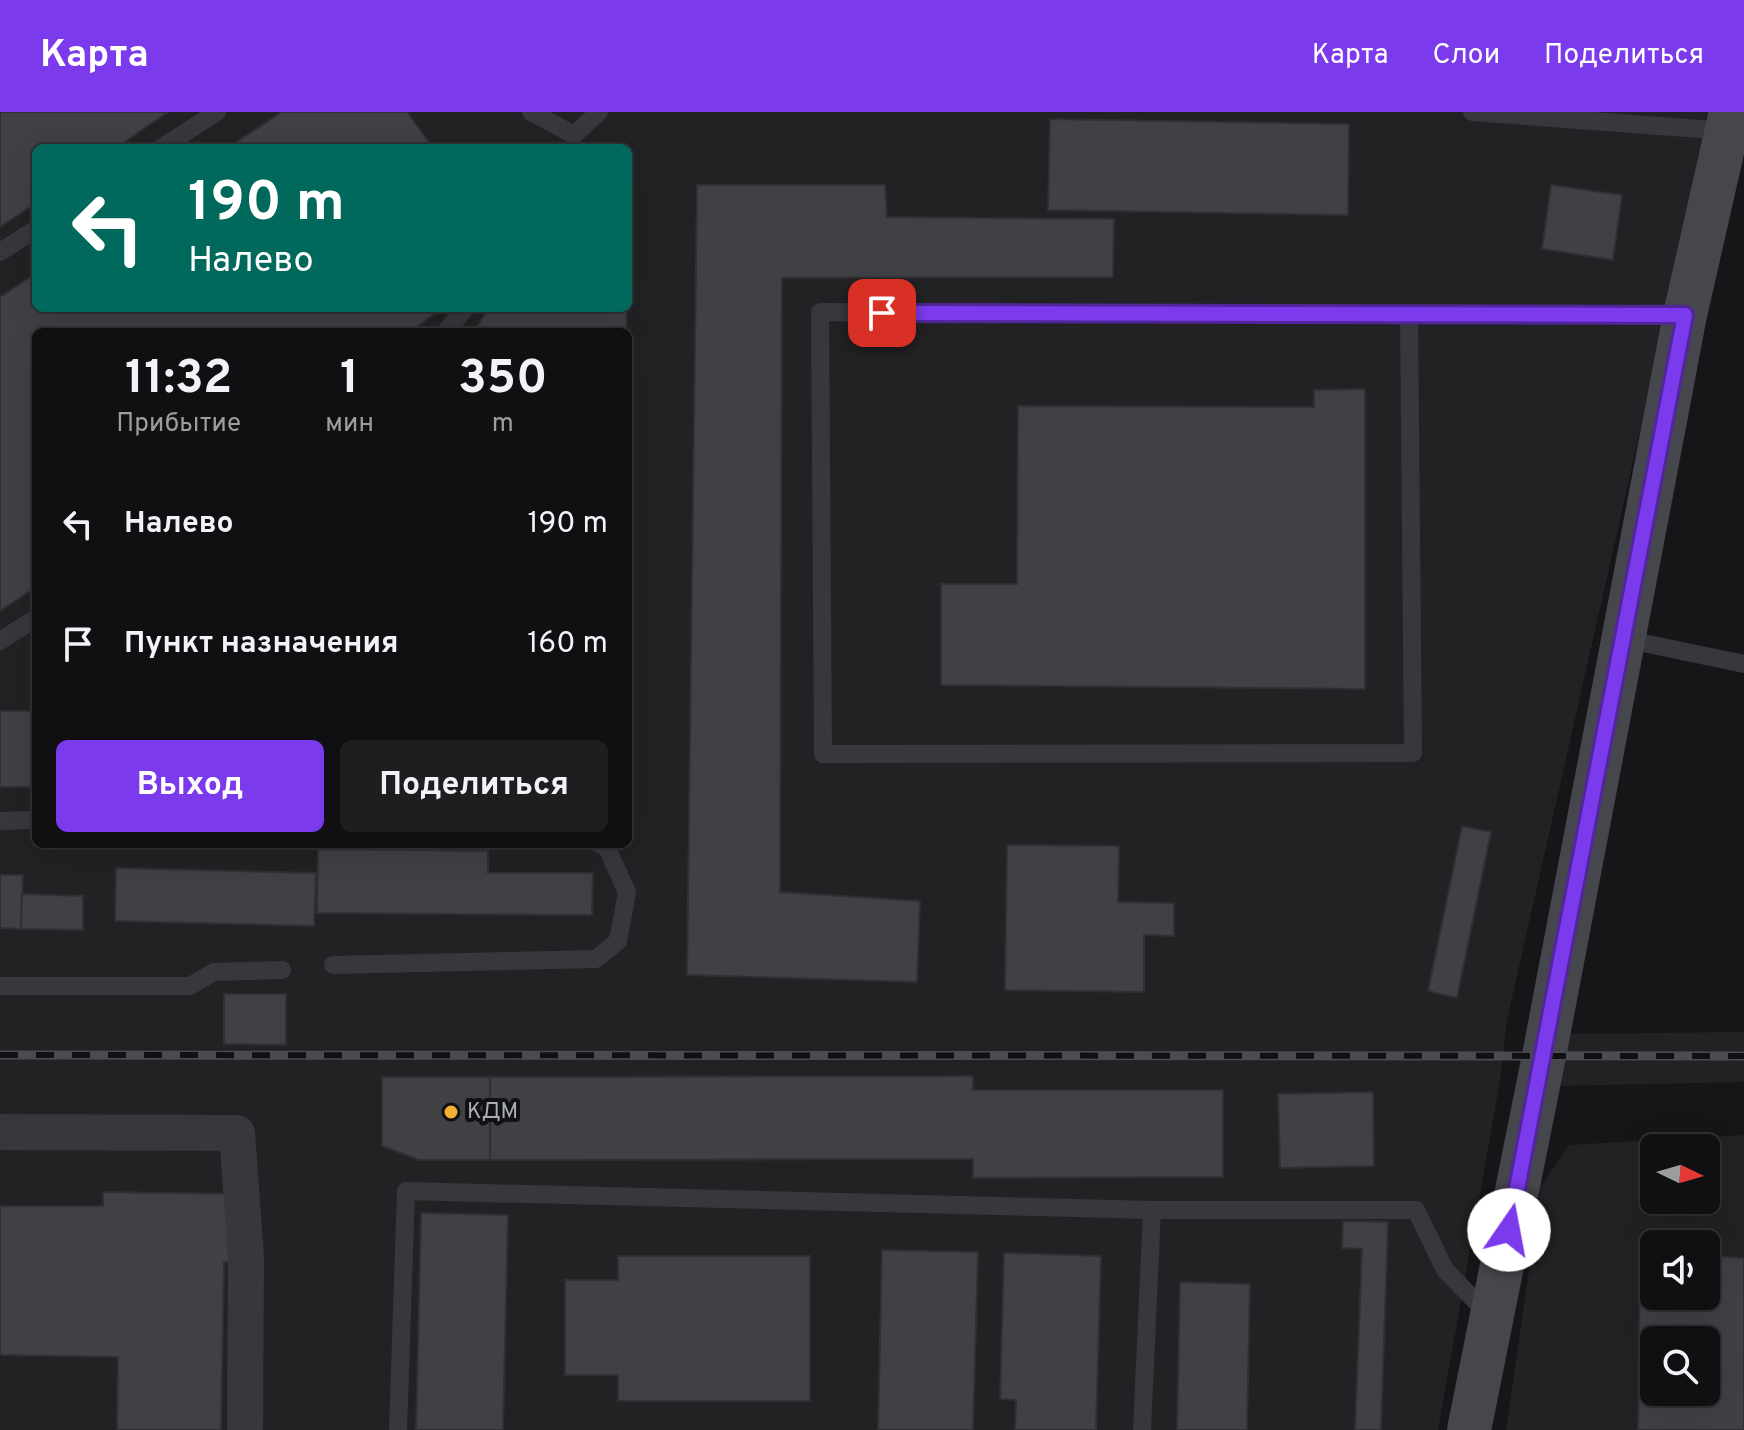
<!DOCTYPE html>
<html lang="ru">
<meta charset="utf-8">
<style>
:root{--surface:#101012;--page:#1e1e20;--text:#f1f3f6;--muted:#9c9d9f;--line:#303032;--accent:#7c3aed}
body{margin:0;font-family:Overpass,sans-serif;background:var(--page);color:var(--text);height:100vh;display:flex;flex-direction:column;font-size:30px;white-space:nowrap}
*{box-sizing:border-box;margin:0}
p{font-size:26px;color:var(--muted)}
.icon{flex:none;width:44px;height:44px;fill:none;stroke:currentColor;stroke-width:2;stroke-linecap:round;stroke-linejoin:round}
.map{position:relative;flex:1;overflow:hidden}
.drawer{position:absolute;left:32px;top:216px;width:600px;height:520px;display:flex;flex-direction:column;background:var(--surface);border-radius:12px;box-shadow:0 8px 32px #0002,0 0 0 2px var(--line)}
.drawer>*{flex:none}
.banner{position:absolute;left:32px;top:32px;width:600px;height:168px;border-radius:12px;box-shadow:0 8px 32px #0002,0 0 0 2px var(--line);background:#00695c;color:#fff;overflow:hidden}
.needle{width:52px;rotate:95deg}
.controls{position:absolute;left:1640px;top:1022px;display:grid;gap:16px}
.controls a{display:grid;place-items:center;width:80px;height:80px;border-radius:12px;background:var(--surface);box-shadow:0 8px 32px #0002,0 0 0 2px var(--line);font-size:40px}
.pin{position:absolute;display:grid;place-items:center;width:68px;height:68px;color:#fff;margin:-34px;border-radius:16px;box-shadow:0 4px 12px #0006}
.me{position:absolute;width:88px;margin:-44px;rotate:12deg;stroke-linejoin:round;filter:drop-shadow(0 0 6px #0008)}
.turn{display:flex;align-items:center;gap:28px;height:168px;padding:0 24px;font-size:36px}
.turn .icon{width:104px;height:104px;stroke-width:2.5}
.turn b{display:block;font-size:56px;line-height:68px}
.eta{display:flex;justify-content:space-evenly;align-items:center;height:136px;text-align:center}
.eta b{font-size:48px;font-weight:700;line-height:56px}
.cta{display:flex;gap:16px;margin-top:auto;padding:16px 24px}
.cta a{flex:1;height:92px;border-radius:12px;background:var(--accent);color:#fff;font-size:32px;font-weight:700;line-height:92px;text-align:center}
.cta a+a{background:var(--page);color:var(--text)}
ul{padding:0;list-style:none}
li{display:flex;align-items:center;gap:24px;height:120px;padding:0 24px}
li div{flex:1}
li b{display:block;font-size:30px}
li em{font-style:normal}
header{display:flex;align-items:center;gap:48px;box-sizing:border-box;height:112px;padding:0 40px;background:var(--accent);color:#fff}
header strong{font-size:38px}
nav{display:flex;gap:44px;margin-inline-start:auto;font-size:28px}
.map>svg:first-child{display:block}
</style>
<header>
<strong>Карта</strong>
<nav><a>Карта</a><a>Слои</a><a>Поделиться</a></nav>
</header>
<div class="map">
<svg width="1744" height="1318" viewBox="0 0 1744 1318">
<rect width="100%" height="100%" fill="#161618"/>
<!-- built -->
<g fill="#222225" fill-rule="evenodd">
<path d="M0 0H1712L1507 908 1500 969 1438 1318H0ZM36 36H628V196H36ZM36 220H628V732H36Z"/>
<path d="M1744 920V970L1557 974 1559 922Z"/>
<path d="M1744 1023V1318H1506L1541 1074 1569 1033ZM1654 1036H1706V1088H1654ZM1654 1132H1706V1184H1654ZM1654 1228H1706V1280H1654Z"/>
</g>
<!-- building -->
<g fill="#404145" stroke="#303034" stroke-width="2" fill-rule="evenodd">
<path d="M0 0H168L116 36H36V91L0 115Z"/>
<path d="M282 0H407L433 36H227Z"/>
<path d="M1050 7 1349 12 1348 103 1048 98Z"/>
<path d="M697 73H885L887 105 1114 107 1113 165 782 166 780 780 920 789 917 870 687 863Z"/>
<path d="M1551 73 1622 83 1613 148 1542 137Z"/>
<path d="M36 161V196H436L438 199 410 220H36V475L0 499V185Z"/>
<path d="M489 196H627L626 220H473Z"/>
<path d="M1365 277V577L941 573V472H1017L1018 294 1314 295V278Z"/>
<rect x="0" y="599" width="36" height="76"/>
<path d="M1462 714 1491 720 1457 886 1428 879Z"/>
<path d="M1007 733 1119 734 1118 790 1174 791V824L1144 823V880L1005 878Z"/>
<path d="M318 737 488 739V761H593L592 803 317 801Z"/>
<path d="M116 756 316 761 314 814 115 809Z"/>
<path d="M0 763H23L21 817 0 816Z"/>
<path d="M22 782 83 784V818L21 817Z"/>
<path d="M224 882H286V933L224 932Z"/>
<path d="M973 964V978H1223V1065L973 1066V1047L490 1048V965Z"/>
<path d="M382 965H490V1048H419L382 1034Z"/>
<path d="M1373 980 1374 1054 1280 1056 1278 982Z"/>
<path d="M103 1080 240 1082V1151L224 1150 221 1318H117L118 1245 0 1243V1094H103Z"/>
<path d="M421 1101 508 1103 503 1318H416Z"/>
<path d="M1343 1109 1388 1110 1381 1318H1355L1362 1137 1342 1136Z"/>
<path d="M882 1138 978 1140 973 1318H878Z"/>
<path d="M1640 1140 1654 1141V1184H1706V1144L1744 1146V1318H1638ZM1654 1228H1706V1280H1654Z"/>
<path d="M1004 1141 1101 1144 1096 1318H1015L1016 1288 1000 1287Z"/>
<path d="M618 1144H810V1289H618V1263H565V1168H618Z"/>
<path d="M1180 1170 1250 1172 1247 1318H1177Z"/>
</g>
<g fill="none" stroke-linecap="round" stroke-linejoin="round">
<!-- lane -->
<g stroke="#37383d" stroke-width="18">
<path d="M531 0 574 23 599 0"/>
<path d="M1472 0 1727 19"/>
<path d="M161 36 217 0"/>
<path d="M0 140 36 117"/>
<path d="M1409 202 1413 641 823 642 820 200 1685 203"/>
<path d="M445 220 466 196"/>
<path d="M1624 527 1744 552"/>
<path d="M0 529 36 506"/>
<path d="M0 709 36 708"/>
<path d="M333 853 596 847 618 829 627 780 606 734 599 732"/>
<path d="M0 874H190L214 860 282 858"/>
<path d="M398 1318 406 1079 1152 1098"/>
<path d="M1142 1318 1152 1098H1416L1445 1158 1489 1203"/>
</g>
<!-- street -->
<path stroke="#37383d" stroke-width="36" d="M0 1020 237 1021 246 1145 245 1318"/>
<!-- secondary -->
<path stroke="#45474d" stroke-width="44" d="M1469 1318 1544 944 1685 203 1731 0"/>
<defs>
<path id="rail" d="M0 943 1744 944"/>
</defs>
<!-- rail casing -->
<use href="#rail" stroke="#4a4c52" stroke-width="9"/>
<!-- rail -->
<use href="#rail" stroke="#111113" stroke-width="6" stroke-dasharray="18" stroke-linecap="butt"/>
</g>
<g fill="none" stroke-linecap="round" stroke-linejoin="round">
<defs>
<path id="route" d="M882 201 1685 203 1509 1118"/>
</defs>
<!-- route casing -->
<use href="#route" stroke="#51269a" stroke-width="20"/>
<!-- route -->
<use href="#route" stroke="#7c3aed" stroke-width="14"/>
</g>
<!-- markers -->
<circle fill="#f2b134" stroke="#111113" stroke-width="3" cx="451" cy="1000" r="8"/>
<g text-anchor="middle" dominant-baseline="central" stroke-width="8" stroke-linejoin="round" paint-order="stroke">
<!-- poi labels -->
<g font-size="22" fill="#a8adb8" stroke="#111113" text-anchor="start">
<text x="467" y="1000">КДМ</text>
</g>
</g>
</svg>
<div class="controls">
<a><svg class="needle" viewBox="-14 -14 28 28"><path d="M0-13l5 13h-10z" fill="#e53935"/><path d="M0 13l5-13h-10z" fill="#9c9d9f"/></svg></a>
<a><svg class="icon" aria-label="sound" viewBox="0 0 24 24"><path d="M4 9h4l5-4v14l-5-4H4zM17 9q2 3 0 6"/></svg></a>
<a><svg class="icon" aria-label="search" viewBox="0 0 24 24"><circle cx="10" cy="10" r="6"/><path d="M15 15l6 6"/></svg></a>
</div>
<div class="pin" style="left:882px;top:201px;background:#d93025"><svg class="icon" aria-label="arrive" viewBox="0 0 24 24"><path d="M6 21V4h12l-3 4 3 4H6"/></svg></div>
<svg class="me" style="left:1509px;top:1118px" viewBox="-20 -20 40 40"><circle r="19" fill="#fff"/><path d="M0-13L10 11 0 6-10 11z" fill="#7c3aed"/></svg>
<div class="banner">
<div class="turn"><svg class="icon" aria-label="left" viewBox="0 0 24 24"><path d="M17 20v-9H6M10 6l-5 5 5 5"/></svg><div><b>190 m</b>Налево</div></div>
</div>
<section class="drawer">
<div class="eta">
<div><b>11:32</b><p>Прибытие</p></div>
<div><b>1</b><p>мин</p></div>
<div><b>350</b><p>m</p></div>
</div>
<ul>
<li><svg class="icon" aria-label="left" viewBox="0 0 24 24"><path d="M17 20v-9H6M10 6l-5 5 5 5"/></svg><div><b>Налево</b></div><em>190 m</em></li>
<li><svg class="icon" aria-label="arrive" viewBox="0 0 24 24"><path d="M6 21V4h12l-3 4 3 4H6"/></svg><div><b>Пункт назначения</b></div><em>160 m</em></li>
</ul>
<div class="cta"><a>Выход</a><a>Поделиться</a></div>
</section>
</div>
